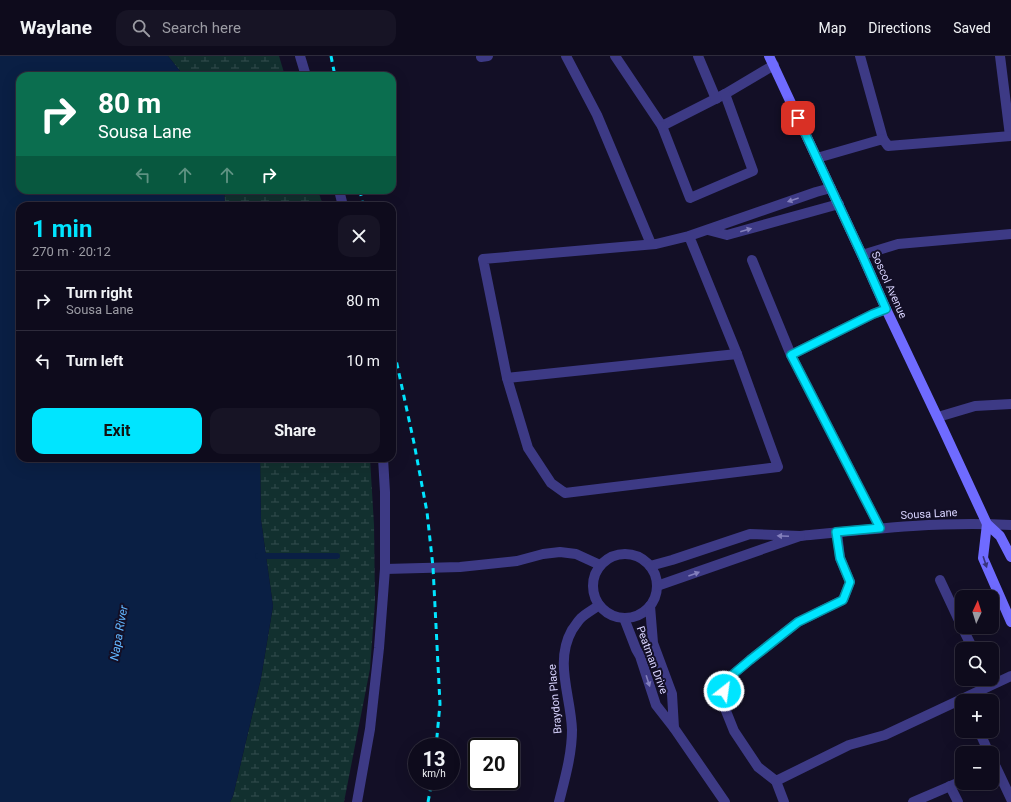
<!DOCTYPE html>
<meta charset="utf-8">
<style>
:root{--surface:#0e0b1c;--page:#171425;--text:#f1f3f6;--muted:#9b9ba3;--line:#2e2b3b;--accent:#00e5ff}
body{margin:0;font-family:Roboto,sans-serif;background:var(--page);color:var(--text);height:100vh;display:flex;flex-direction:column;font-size:15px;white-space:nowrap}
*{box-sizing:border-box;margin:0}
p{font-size:13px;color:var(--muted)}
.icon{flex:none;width:22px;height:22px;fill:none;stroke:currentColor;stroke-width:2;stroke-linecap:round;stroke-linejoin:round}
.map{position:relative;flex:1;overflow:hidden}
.sheet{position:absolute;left:16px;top:146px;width:380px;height:260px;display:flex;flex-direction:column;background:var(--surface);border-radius:12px;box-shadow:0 4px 16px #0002,0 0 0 1px var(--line)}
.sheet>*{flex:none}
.top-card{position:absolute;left:16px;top:16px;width:380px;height:122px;border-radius:12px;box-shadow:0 4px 16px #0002,0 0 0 1px var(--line);background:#0b6e4f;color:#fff;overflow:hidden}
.needle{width:26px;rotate:4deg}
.fabs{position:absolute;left:955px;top:534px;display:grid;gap:8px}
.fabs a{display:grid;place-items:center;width:44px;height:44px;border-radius:8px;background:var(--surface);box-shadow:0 4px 16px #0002,0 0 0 1px var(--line);font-size:20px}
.speed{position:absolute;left:408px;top:682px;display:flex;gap:8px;font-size:20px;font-weight:700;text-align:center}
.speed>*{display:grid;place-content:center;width:52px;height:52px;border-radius:50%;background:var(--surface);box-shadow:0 4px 16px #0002,0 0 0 1px var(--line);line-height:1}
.speed small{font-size:10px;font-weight:400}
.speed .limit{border:2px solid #111;border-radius:6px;background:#fff;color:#111}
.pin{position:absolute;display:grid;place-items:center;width:34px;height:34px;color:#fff;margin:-17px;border-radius:8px;box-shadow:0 2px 6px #0006}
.me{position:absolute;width:44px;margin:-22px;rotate:30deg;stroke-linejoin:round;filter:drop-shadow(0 0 3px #0008)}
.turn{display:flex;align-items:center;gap:14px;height:84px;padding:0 16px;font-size:18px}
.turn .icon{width:52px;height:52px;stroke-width:2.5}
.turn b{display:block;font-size:28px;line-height:34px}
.lanes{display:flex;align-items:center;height:38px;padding:0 16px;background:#0003;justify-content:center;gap:20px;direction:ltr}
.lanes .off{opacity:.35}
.round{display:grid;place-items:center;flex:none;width:42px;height:42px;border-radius:12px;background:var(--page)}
.summary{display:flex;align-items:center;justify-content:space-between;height:68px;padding:0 16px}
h1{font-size:24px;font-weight:700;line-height:30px;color:var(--accent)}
.button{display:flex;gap:8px;margin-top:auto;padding:8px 16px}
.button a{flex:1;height:46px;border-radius:12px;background:var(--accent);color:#111;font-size:16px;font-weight:700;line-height:46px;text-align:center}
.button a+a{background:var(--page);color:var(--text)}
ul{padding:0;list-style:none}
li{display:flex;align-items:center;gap:12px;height:60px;padding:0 16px;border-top:1px solid var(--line)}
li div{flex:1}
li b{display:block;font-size:15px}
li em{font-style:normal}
header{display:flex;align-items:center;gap:24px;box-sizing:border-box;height:56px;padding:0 20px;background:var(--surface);border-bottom:1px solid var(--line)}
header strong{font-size:19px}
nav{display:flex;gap:22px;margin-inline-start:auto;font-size:14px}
.search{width:280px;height:36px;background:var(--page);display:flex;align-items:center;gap:10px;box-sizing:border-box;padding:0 14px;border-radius:12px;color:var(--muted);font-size:15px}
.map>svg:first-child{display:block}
</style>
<header>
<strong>Waylane</strong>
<div class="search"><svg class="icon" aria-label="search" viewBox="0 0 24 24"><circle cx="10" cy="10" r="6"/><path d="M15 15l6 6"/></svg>Search here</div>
<nav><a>Map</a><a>Directions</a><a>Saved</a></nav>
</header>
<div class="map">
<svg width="1011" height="746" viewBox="0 0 1011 746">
<defs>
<pattern id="wetland-marsh" width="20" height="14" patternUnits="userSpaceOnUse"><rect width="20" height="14" fill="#12302f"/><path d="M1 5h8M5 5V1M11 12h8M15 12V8" fill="none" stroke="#344d4e"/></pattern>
</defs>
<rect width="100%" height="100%" fill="#130f26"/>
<!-- wetland -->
<g fill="url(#wetland-marsh)">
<path d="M168 0H279L285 20H184Z"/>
<path d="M224 134H318L323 150H225Z"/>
<path d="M260 402H370L374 469 375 546 370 613 344 746H230L233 740 261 622 273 550 261 464Z"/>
</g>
<!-- water -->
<path fill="#0a1f44" d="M0 0H168L184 20H20V134H224L225 150H20V402H260L261 464 273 550 261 622 233 740 230 746H0Z"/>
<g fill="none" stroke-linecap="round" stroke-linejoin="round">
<!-- stream -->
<path stroke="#0a1f44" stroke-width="6" d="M258 500H337"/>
<!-- service -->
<g stroke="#3d3a85" stroke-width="10">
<path d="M300 0 306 20"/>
<path d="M566 0 597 59 651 188"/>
<path d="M615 0 662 70 725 38 774 9"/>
<path d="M698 0 716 43"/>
<path d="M860 0 883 83"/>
<path d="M1000 0 1010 80"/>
<path d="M481 1 488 0"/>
<path d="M662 70 690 142 753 115 725 38"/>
<path d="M817 102 883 83 888 90 1011 80"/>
<path d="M339 134 343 150"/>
<path d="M708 174 727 179 839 148"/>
<path d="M689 180 737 298 778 411 565 437 551 427 528 392 507 322 483 203 656 188 689 180 816 136 831 132"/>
<path d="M862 199 898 188 1011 178"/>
<path d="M752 204 791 299 873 258 886 253"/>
<path d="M791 299 880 472"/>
<path d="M507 322 737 298"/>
<path d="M938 361 975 350 1011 348"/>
<path d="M837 476 840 502 850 526 843 544 798 566 750 604 725 625 722 645 734 675 758 711 776 725 849 689 885 679 1011 620"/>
<path d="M385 513 460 511 517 505 543 498 560 496 576 498 600 509"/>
<path d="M940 524 962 571"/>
<path d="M962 571 973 593"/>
<path d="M979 675 989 697"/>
<path d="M996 711 1011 743"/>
<path d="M776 725 784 746"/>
<path d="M950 730 958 746"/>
<path d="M357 746 370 673 379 592 385 513V436L383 402"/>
<path d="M913 746 962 725"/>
</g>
<!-- minor -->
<g stroke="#3d3a85" stroke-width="10">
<path d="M800 480C870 473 941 465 1011 469"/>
<circle cx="625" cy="530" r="32"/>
<path d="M650 510 672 504 750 478 800 480 657 530"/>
<path d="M624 562 636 593 640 600 656 649 674 672 672 638 653 587 650 550"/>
<path d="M674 672 725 746"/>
<path d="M559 746C565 722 572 698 572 674 571 640 554 606 572 574 575 570 578 565 581 562 586 557 593 554 599 549"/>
</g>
<!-- secondary -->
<g stroke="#6f6bff" stroke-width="10">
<path d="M769 0 862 199 886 253 943 373 987 468 1000 480 1011 501"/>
<path d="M987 468 983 502 1011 566"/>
</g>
<!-- rail -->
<g stroke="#00e5ff" stroke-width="3" stroke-dasharray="6 5" stroke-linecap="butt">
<path d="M331 0 335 20"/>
<path d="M360 134 363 150"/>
<path d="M392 285 414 387 427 456 433 511 440 648 436 691"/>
<path d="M428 746 432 725"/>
</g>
</g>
<!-- one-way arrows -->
<defs><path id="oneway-solid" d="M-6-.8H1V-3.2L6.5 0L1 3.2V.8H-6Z"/></defs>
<g fill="#837fbc">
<use href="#oneway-solid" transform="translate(793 144) rotate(161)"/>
<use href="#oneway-solid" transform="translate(746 174) rotate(-16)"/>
<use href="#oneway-solid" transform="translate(783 480) rotate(-177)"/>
<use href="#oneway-solid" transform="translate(694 518) rotate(-20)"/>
<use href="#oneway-solid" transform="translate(648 625) rotate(72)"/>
</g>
<use fill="#38347d" href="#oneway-solid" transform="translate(985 506) rotate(72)"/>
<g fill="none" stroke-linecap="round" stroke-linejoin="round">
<defs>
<path id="route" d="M724 635 725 625 750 604 798 566 843 544 850 526 840 502 836 476 880 472 791 299 873 258 886 253 862 199 798 62"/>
</defs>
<!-- route casing -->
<use href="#route" stroke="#0095a6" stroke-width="10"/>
<!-- route -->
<use href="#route" stroke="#00e5ff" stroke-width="7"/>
</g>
<g text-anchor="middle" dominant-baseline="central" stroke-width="4" stroke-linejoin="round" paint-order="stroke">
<!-- street labels -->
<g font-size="11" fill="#d9d4ff" stroke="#130f26">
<text transform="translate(889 229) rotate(66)">Soscol Avenue</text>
<text transform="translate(929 458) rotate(-3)">Sousa Lane</text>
<text transform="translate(652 604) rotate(70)">Peatman Drive</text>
<text transform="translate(555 643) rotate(-95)">Braydon Place</text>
</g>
<!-- water labels -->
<g font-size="12" font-style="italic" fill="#62b6ff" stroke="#130f26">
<text transform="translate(119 577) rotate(-80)">Napa River</text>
</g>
</g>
</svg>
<div class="fabs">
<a><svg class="needle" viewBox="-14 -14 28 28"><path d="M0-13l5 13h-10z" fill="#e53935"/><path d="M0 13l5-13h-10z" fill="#9b9ba3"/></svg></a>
<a><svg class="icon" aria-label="search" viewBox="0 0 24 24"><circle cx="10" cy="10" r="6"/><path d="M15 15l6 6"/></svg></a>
<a>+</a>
<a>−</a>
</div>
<div class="speed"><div>13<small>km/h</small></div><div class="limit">20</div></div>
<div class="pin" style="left:798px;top:62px;background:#d93025"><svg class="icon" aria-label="arrive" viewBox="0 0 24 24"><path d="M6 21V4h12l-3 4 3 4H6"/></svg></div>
<svg class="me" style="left:724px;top:635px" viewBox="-20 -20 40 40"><circle r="17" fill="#00e5ff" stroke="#fff" stroke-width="3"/><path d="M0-11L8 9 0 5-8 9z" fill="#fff"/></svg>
<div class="top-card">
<div class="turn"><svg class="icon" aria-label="right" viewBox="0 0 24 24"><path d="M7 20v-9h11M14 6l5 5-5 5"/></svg><div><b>80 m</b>Sousa Lane</div></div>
<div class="lanes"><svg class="icon off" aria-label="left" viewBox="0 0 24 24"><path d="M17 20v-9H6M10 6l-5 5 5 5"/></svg><svg class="icon off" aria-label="ahead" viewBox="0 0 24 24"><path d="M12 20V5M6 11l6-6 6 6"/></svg><svg class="icon off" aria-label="ahead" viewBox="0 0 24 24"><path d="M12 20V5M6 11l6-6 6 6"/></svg><svg class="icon" aria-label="right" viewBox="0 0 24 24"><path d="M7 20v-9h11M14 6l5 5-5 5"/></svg></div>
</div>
<section class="sheet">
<div class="summary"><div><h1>1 min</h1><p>270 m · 20:12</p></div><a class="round"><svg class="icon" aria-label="close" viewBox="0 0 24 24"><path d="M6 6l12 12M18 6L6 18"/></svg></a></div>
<ul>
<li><svg class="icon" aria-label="right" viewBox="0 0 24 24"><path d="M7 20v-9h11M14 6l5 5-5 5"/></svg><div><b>Turn right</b><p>Sousa Lane</p></div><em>80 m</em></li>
<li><svg class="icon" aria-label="left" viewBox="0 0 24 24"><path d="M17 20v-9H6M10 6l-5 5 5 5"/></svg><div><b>Turn left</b></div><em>10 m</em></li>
</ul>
<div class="button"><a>Exit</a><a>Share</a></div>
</section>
</div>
